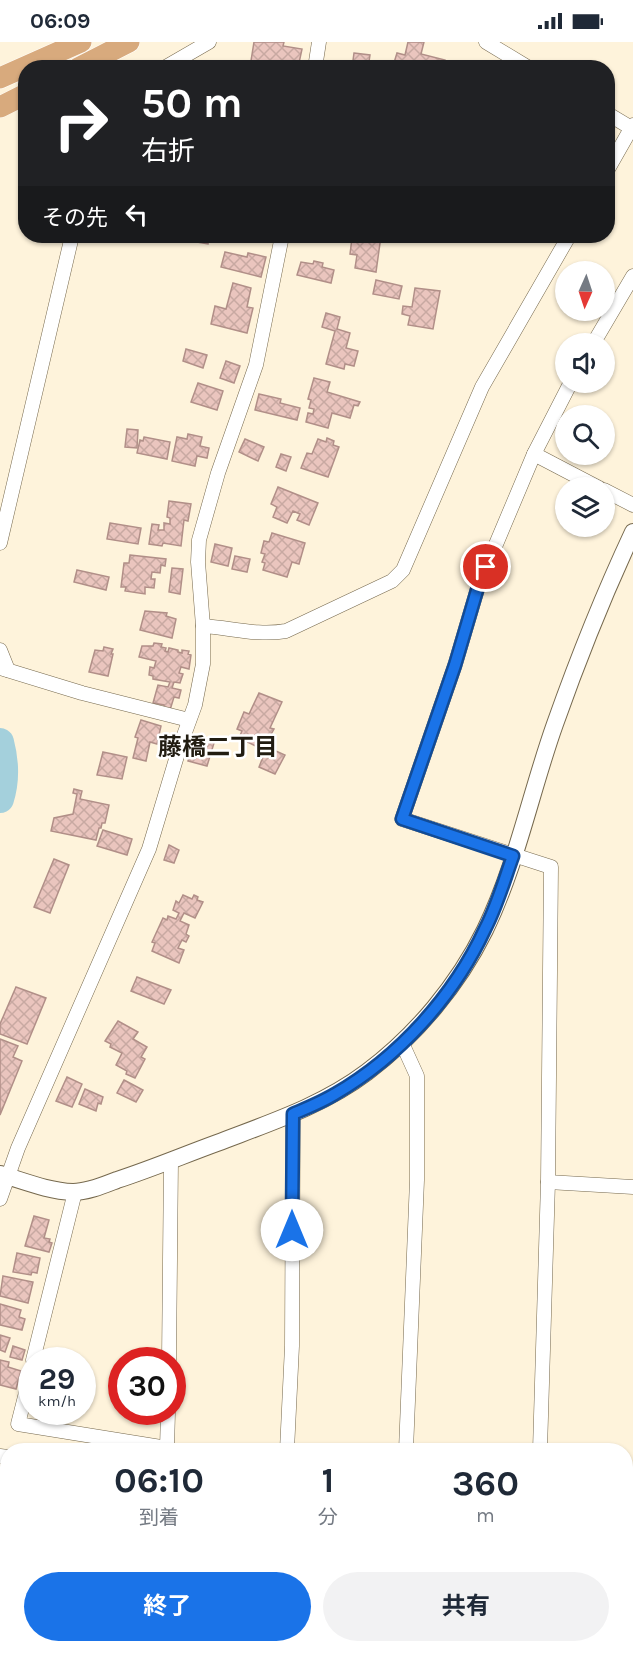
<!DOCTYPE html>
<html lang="ja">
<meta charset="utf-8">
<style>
:root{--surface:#fff;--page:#f2f2f3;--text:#1f2937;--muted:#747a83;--accent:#1a73e8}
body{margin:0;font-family:Karla,"Noto Sans JP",sans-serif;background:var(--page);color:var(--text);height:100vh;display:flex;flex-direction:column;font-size:22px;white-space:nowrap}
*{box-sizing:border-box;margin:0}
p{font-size:20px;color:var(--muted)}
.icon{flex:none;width:33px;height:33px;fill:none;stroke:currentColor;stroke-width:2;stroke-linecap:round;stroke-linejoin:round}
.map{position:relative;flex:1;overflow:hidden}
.details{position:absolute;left:0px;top:1401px;width:633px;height:210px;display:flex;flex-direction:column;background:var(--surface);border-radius:24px 24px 0 0;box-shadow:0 2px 4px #0004}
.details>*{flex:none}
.hud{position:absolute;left:18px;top:18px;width:597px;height:183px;border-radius:24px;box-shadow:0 2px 4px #0004;background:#202124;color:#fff;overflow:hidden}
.needle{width:39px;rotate:183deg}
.controls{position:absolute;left:555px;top:219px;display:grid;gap:12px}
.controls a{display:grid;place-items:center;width:60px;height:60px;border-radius:50%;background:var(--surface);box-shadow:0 2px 4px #0004;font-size:30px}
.speed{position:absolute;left:18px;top:1305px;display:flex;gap:12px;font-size:30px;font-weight:700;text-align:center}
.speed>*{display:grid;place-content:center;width:78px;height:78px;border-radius:50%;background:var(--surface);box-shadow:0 2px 4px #0004;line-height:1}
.speed small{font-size:15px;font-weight:400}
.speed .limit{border:9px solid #d22;background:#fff;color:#111}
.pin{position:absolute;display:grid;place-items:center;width:51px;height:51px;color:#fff;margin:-26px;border:3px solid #fff;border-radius:50%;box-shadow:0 2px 6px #0007}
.me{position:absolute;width:66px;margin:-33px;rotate:0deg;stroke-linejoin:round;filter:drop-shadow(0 0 4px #0008)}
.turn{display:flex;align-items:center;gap:21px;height:126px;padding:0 24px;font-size:27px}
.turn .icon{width:78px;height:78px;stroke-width:2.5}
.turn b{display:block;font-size:42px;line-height:51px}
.then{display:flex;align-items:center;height:57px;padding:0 24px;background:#0003;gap:12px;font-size:22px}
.eta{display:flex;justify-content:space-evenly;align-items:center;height:102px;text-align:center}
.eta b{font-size:36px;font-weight:700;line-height:42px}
.primary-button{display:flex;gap:12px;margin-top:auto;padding:12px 24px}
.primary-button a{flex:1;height:69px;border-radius:36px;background:var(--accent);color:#fff;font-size:24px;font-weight:700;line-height:69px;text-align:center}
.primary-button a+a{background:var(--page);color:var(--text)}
.status{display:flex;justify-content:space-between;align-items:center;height:42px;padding:0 30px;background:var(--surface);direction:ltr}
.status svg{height:16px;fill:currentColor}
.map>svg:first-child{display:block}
</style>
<div class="status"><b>06:09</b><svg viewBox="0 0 49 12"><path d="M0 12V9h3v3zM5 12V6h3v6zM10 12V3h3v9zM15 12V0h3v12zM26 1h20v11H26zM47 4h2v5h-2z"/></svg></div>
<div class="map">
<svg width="633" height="1611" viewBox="0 0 633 1611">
<defs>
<pattern id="building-cross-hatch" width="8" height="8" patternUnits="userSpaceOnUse" patternTransform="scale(1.5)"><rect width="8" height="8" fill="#eac5be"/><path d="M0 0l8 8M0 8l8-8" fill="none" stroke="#c8a9a2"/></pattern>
</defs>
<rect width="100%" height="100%" fill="#fef3db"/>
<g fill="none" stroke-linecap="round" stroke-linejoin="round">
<!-- river -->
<path stroke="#a4d0dc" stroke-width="28" d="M0 700C5 719 6 738 0 757"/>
</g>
<!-- building -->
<g fill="url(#building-cross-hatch)" stroke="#b18f88" stroke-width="1.5">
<path d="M254 0H284L283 4 302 7 299 21 287 19 286 25 251 19Z"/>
<path d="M408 0H424L421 12 445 18 444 26 393 24 397 11 405 13Z"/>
<path d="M354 11 370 13 368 26H352Z"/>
<path d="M161 194H209L208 202Z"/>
<path d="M240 194H269L268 200 240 195Z"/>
<path d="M359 194H381L376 230 355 226 357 213 350 212 352 196 359 197Z"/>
<path d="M225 210 247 215 248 211 266 215 261 235 221 225Z"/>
<path d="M314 219 323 221 322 225 334 228 331 241 297 233 301 220 313 222Z"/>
<path d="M376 238 402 244 399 257 373 252Z"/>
<path d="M233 241 251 246 247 265 253 266 247 291 211 282 215 264 226 267Z"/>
<path d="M415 246 440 249 433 287 408 283 410 274 402 272 403 264 412 265Z"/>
<path d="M326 271 340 275 337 287 350 291 346 306 358 309 354 324 345 322 344 327 326 322 335 289 322 285Z"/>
<path d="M186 307 207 313 203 326 183 319Z"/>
<path d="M226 319 240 324 234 341 220 336Z"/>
<path d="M314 336 330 340 327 350 360 360 358 364 354 363 350 376 332 371 328 386 306 380 308 371 313 372 314 367 309 366 311 358 308 357Z"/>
<path d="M198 341 223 349 217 368 191 360Z"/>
<path d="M259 352 281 357 280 361 300 366 297 378 255 368Z"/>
<path d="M127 387 138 388 137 406 125 405Z"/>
<path d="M188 392 202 395 200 404 209 406 207 416 197 414 195 424 172 419 177 395 187 397Z"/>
<path d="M144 395 170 400 167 417 137 411 140 398 143 399Z"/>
<path d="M327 396 334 399 333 403 339 405 328 435 301 426 307 411 312 412 318 397 326 400Z"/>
<path d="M245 397 264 405 258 419 239 410Z"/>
<path d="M281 412 291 415 286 429 276 425Z"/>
<path d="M278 445 318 461 309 483 297 478 300 472 293 469 287 481 273 475 277 465 271 462Z"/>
<path d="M169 459 191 462 188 479 184 478 181 504 163 501 162 504 149 502 152 482 159 483 158 488H164V481L170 482V476L167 475Z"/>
<path d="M110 481 141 486 138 502 107 497Z"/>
<path d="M272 491 305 501 299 522 292 520 287 535 263 528 265 521 262 520 265 512 261 511 264 499 269 500Z"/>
<path d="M215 502 232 506 228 524 211 520Z"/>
<path d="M130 513 166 517 165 524 161 523 160 531 152 530 151 537H155L154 546 145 545V552L125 549 126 545H121L124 521H129Z"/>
<path d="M235 514 250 517 247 530 232 527Z"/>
<path d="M172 526 183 527 180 552 169 550Z"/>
<path d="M77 528 109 535 106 548 74 540Z"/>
<path d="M145 569 167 571 166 574 176 577 172 596 140 588Z"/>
<path d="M154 601 162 602 161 605 166 606 165 609 168 610 169 606 178 608V610L182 611V608L189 609 188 612 191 613 189 627 181 625 179 631 183 632 180 641 174 640 172 646 181 648 179 656 174 655 170 668 164 666V663L153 661 158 643 168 645 170 640 153 637V634L149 633 150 625 154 626 156 619 139 615 142 604H153Z"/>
<path d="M104 605 113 607 111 612H113L108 634 89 630 95 608 103 609Z"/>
<path d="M259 651 282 660 270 686 274 687 270 694 267 693 264 700 260 698 258 705 239 696 242 689 237 687 244 670 249 672Z"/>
<path d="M141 678 161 684 157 702 150 700 146 719 133 716 138 696 135 695Z"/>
<path d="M195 695 214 701 207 724 188 719Z"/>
<path d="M267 705 285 713 275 732 259 725Z"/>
<path d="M103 710 127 715 122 737 97 733Z"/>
<path d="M74 747 82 749 80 757 109 763 105 781H102L101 786H99L96 798 51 789 54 776 73 772 77 752 73 751Z"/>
<path d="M103 788 132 797 127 813 97 804Z"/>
<path d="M169 803 179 808 174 821 164 818Z"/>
<path d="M54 817 69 823 50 871 34 865Z"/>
<path d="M183 853 192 857 194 853 198 855 197 858 203 860 195 876 184 871 180 879 189 883 186 892 189 894 186 900 182 898 178 906 184 908 179 921 152 909 155 901 152 900 163 876 167 878 168 874 176 877 179 871 173 868 176 859 179 861Z"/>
<path d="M137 935 171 948 164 962 131 949Z"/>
<path d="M16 945 46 956 27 1002 0 992V982Z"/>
<path d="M118 979 138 990 133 997 147 1005 141 1015 145 1017 135 1036 126 1032 127 1029 116 1023 122 1011 110 1005 111 1002 105 999Z"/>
<path d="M0 997 18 1004 13 1015 22 1019 0 1073Z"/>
<path d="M67 1035 82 1042 72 1065 56 1059Z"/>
<path d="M124 1038 143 1048 136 1060 117 1051Z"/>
<path d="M85 1047 103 1055 101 1062 98 1061 96 1069 79 1062Z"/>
<path d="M34 1174 49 1178 44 1196 50 1197 49 1200 52 1201 49 1210 25 1204Z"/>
<path d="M17 1211 40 1216 37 1231 32 1230 31 1233 13 1230Z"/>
<path d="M3 1234 33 1240 28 1261 0 1254Z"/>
<path d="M0 1262 21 1268 19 1275 25 1277 22 1288 0 1283Z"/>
<path d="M0 1293 10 1296 5 1310 0 1308Z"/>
<path d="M13 1304 25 1308 22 1318 10 1315Z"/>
<path d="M0 1318 9 1320 8 1325 21 1329 16 1347 0 1343Z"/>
</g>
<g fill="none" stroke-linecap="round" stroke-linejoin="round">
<defs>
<g id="minor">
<path d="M486 0 529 26"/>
<path d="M164 26 209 0"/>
<path d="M315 26 319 0"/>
<path d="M608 72 633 87"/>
<path d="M608 127 633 83"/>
<path d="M593 302 633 234"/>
<path d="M534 412 599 446"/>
<path d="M604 448 633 463"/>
<path d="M0 501 72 194"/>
<path d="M203 584C232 586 258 594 286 589L392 539 403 528 482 345 569 194"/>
<path d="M0 608 8 628"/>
<path d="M0 626 82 651 189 678"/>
<path d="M402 1001 417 1034V1138L406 1408"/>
<path d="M548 1140 633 1145"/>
<path d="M0 1157 18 1106 149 807 180 704 195 663 203 622V584L198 520 199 498 218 431 256 323 282 194"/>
<path d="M33 1318 75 1150"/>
<path d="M169 1318 171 1118"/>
<path d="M32 1327 18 1382 167 1406 168 1370"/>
<path d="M287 1408 292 1304 293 1073"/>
<path d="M540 1408 548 1140 551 825 402 777 455 623 478 545 534 412 571 340"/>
<path d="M0 1414 8 1415"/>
<path d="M626 1468H633"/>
</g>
<path id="tertiary" d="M0 1132C24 1139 48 1149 73 1150 88 1150 104 1143 117 1138 151 1127 184 1113 217 1101 269 1081 322 1064 367 1030 416 993 458 943 485 888 517 822 531 749 555 682 578 617 604 552 633 490"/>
<g id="primary">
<path d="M78 26 129 0"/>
<path d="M0 36 81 0"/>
<path d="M0 65 26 52"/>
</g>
</defs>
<!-- minor casing -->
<use href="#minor" stroke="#75684d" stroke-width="15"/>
<!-- tertiary casing -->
<use href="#tertiary" stroke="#75684d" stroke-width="18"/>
<!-- primary casing -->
<use href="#primary" stroke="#fff" stroke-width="22"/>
<!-- minor -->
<use href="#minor" stroke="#fff" stroke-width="14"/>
<!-- tertiary -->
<use href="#tertiary" stroke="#fff" stroke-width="16"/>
<!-- primary -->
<use href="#primary" stroke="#d8aa7d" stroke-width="21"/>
</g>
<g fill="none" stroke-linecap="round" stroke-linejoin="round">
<defs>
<path id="route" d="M292 1188 293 1072C307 1066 322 1060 335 1052 399 1015 454 954 485 887 497 864 504 839 513 814L402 777 455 623 478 545 486 525"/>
</defs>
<!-- route casing -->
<use href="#route" stroke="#114b97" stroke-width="15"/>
<!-- route -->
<use href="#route" stroke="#1a73e8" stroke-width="10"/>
</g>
<g text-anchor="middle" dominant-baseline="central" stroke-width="5" stroke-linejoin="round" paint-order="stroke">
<!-- neighbourhood labels -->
<g font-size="24" font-weight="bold" fill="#211c11" stroke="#fff">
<text x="218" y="705">藤橋二丁目</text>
</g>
</g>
</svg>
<div class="controls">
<a><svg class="needle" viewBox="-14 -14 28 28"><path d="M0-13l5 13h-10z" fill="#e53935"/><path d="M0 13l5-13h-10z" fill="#747a83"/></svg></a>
<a><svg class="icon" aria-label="sound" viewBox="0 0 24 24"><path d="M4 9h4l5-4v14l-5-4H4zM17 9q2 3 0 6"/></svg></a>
<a><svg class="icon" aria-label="search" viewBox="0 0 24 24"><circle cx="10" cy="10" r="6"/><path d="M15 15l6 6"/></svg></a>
<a><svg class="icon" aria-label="layers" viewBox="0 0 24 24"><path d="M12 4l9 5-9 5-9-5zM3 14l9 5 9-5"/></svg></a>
</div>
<div class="speed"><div>29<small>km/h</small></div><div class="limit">30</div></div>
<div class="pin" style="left:486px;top:525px;background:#d93025"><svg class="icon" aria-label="arrive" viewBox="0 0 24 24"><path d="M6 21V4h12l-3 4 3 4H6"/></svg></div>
<svg class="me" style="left:292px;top:1188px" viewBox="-20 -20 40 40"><circle r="19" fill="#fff"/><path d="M0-13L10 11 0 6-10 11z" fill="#1a73e8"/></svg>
<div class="hud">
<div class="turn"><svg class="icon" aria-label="right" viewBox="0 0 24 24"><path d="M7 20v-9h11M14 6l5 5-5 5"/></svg><div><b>50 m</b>右折</div></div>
<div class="then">その先<svg class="icon" aria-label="left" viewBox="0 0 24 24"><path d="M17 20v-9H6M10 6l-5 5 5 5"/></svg></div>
</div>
<section class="details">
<div class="eta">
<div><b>06:10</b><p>到着</p></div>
<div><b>1</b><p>分</p></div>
<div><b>360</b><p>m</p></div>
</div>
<div class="primary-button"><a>終了</a><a>共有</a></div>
</section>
</div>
